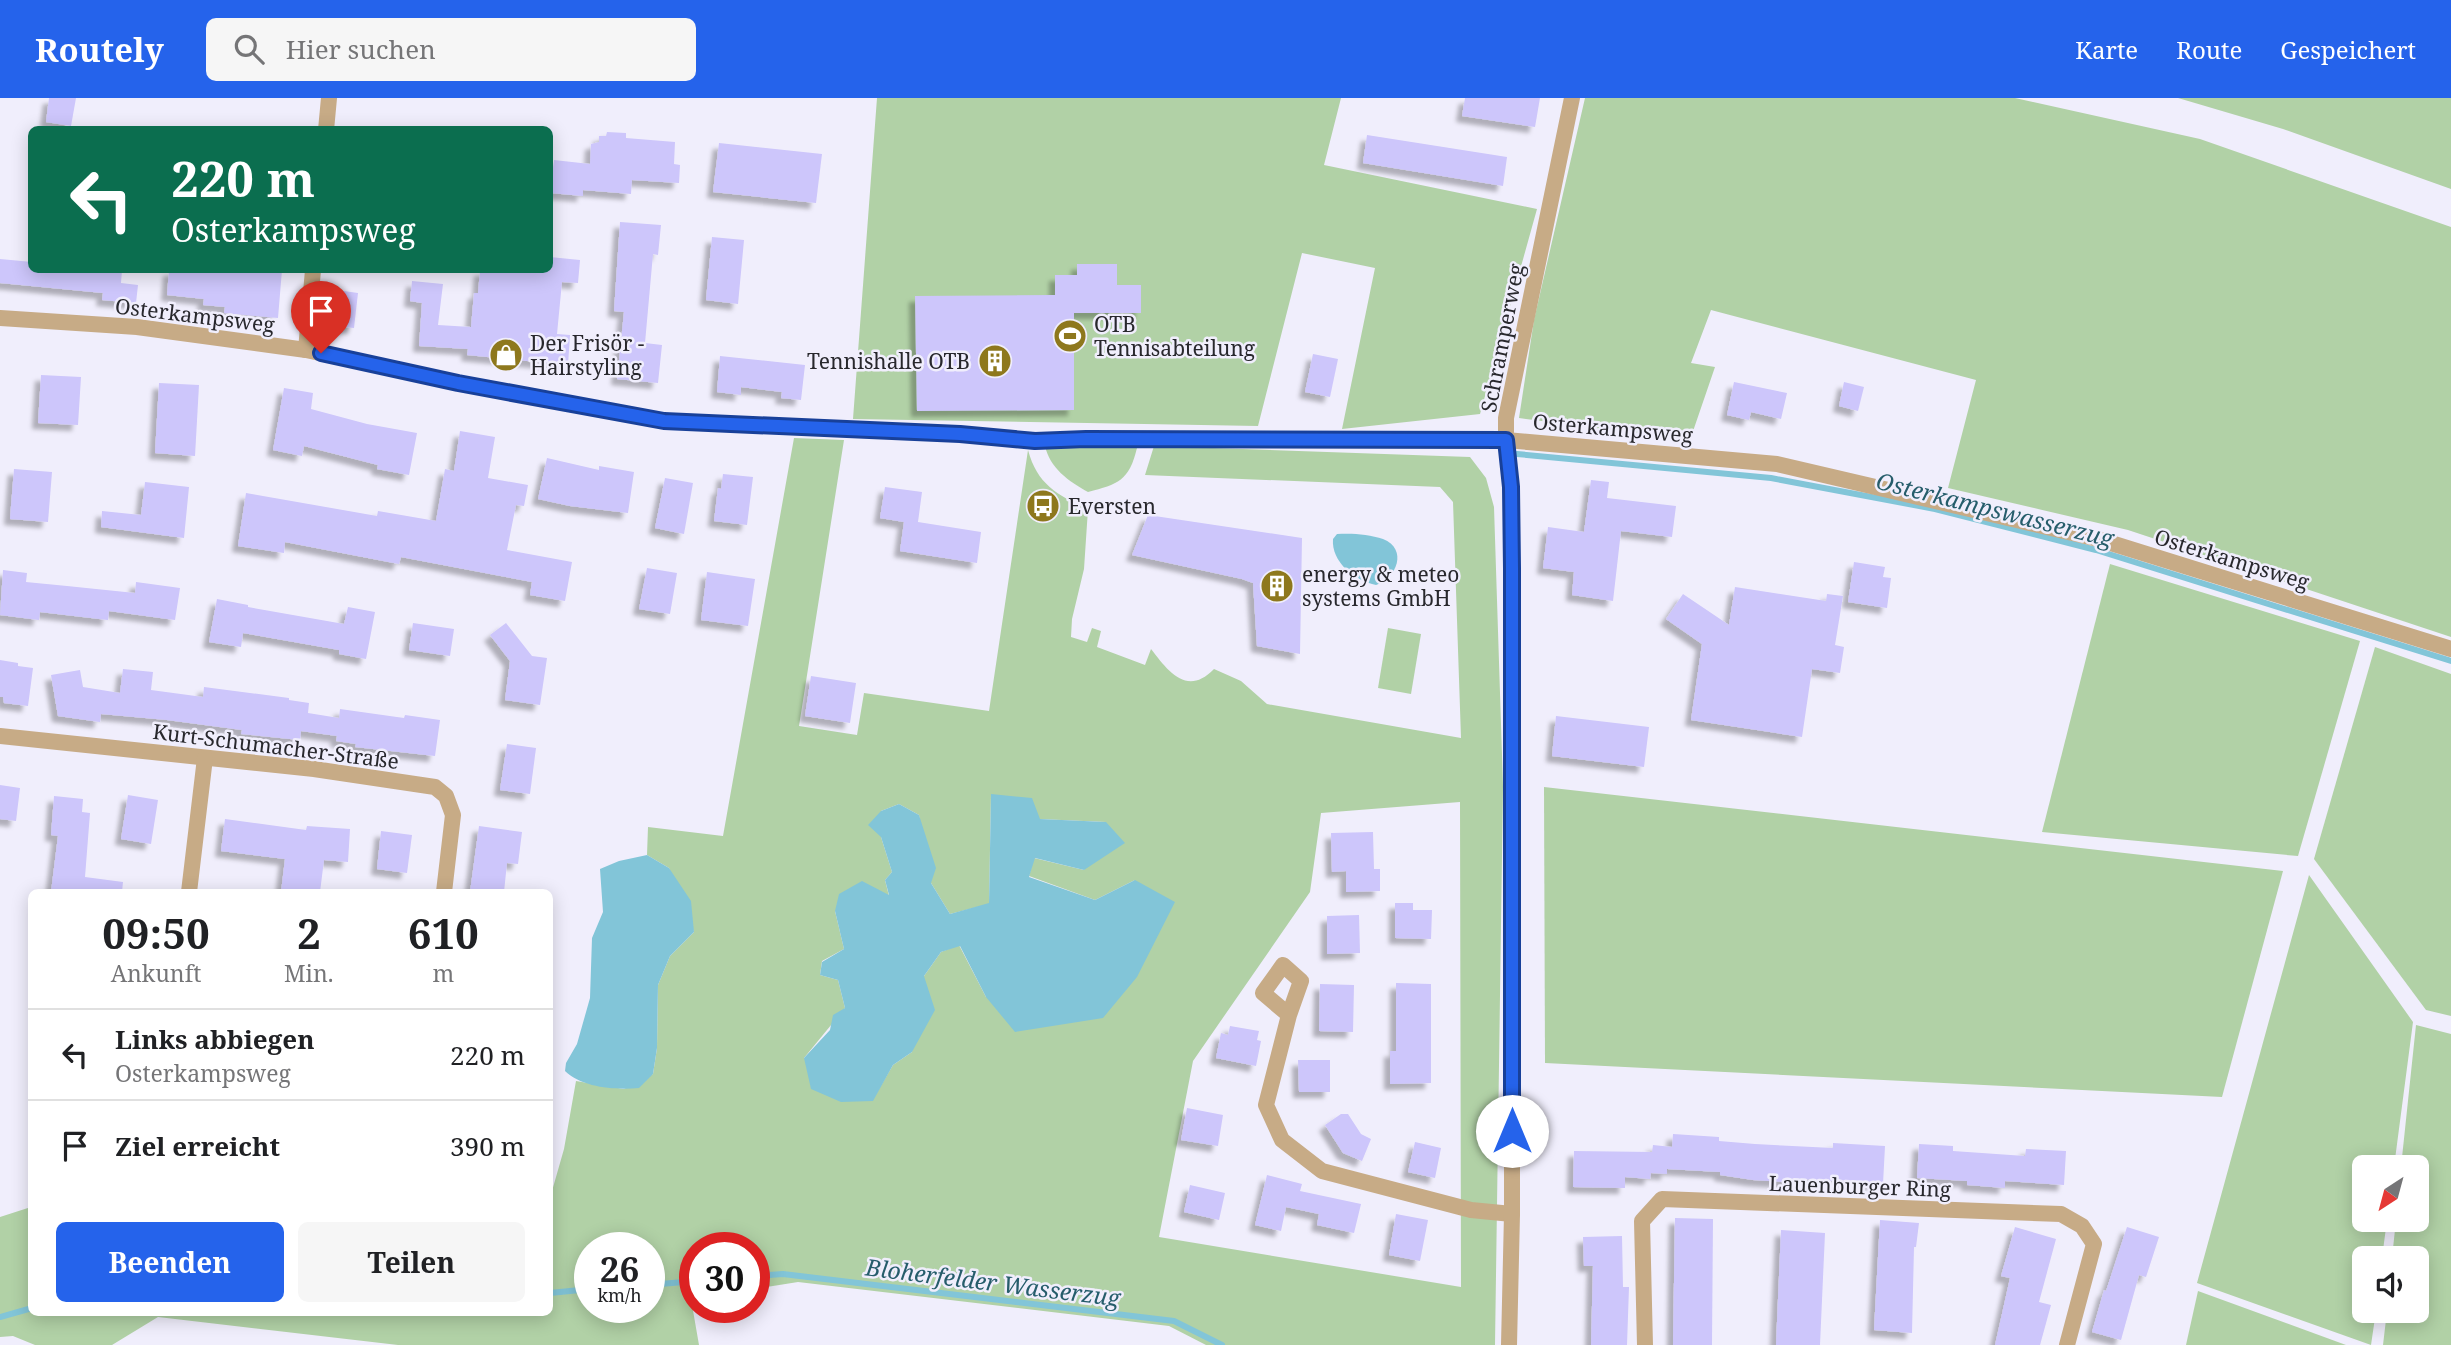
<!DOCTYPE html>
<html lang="de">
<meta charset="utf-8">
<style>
:root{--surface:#fff;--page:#f6f6f6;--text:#202124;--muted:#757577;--line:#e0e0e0;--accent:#2563eb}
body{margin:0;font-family:"Noto Serif",serif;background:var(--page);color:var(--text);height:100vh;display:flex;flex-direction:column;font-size:26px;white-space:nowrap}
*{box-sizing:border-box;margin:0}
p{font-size:23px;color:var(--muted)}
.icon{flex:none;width:38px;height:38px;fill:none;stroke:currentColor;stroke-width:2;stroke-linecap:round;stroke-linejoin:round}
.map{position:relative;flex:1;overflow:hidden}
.details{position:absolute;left:28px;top:791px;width:525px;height:427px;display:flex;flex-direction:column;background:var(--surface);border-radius:10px;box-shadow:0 4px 18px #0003}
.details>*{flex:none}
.guide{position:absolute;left:28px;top:28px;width:525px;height:147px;border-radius:10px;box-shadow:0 4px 18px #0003;background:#0b6e4f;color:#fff;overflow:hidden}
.needle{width:46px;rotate:216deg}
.fabs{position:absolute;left:2352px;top:1057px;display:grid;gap:14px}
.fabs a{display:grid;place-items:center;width:77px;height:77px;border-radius:10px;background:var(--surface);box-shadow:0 4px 18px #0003;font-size:35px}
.speed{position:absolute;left:574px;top:1134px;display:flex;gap:14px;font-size:35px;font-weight:700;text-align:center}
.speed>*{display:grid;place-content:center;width:91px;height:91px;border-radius:50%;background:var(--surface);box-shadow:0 4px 18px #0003;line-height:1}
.speed small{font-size:18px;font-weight:400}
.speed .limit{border:10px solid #d22;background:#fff;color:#111}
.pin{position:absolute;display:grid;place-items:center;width:60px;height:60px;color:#fff;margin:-72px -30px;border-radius:50% 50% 50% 0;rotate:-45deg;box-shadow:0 0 7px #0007}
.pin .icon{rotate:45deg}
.me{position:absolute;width:77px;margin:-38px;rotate:0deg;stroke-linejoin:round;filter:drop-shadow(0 0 5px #0008)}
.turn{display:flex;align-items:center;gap:24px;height:147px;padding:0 28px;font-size:32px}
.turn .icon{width:91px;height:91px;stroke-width:2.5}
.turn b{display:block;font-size:49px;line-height:60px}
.eta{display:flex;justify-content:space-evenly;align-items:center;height:119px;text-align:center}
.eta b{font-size:42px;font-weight:700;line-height:49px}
.cta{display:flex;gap:14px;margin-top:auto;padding:14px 28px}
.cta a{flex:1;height:80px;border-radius:10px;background:var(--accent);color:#fff;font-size:28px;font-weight:700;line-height:80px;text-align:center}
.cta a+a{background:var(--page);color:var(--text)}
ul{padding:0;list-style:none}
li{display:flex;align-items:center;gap:21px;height:91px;padding:0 28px;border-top:2px solid var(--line)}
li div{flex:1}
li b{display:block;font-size:26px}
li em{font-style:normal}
header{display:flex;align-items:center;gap:42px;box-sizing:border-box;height:98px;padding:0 35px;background:var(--accent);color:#fff}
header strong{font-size:33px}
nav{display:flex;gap:38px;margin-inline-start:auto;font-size:24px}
.search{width:490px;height:63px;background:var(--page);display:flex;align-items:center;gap:18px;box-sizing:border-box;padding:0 24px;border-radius:10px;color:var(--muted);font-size:26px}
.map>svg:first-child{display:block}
</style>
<header>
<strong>Routely</strong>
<div class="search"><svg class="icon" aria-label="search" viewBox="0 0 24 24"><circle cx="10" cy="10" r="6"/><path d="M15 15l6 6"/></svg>Hier suchen</div>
<nav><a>Karte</a><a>Route</a><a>Gespeichert</a></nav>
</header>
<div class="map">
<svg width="2451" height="1247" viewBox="0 0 2451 1247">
<defs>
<filter id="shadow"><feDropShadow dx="-6" dy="6" stdDeviation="2" flood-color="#0004"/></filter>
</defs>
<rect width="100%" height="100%" fill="#f0eefc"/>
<!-- green -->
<g fill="#b1d1a6" fill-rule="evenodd">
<path d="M877 0H1341L1324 67 1537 111 1480 316 1342 331 1375 170 1302 155 1258 328 853 321Z"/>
<path d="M1585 0H2015L2200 41 2451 129V539L2128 432 1948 390 1976 282 1711 212 1691 265 1715 269 1690 342 1519 320 1534 222Z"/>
<path d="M2178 0H2451V91L2283 31Z"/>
<path d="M794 340 844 342 799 628 857 637 864 595 989 613 1028 352C1037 386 1057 397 1088 411L1084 471 1072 521 1071 539 1087 544 1092 530 1101 533 1097 549 1145 567 1151 551C1168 573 1187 599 1214 571L1241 583 1267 606 1461 640 1453 404 1440 389 1145 377 1154 348 1470 359 1486 380 1494 409 1503 688 1495 1247H1206L1169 1228 798 1184 754 1191V1150H695V1200L691 1201 699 1247H398L158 1219 112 1247H35L13 1238 0 1239V1119L31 1109 32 1214H550V1100L564 1051 576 983 624 991 653 976 657 950 658 887 670 858 694 834 669 770 647 757 648 729 723 738ZM991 697 1039 721 1106 724 1084 772 1034 760 1029 778 1095 802 1135 782 986 899 959 847 941 854 924 878 912 954 893 967 872 1003 804 960 845 910 838 882 820 877 822 863 844 851 835 813 889 798 885 782 892 774 881 739V713L899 706 919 717 931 785 950 816 989 806ZM1460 704 1461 1189 1159 1139 1193 963 1310 794 1321 715ZM590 1150H649V1209H590Z"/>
<path d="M1045 348 1137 350C1129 383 1118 386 1088 394 1068 383 1050 370 1045 348Z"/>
<path d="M2110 466 2360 543 2298 758 2042 734Z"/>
<path d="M1388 530 1421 536 1411 596 1378 590Z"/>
<path d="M2375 549 2451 576V918L2426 912 2314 761Z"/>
<path d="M1544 689 2283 773 2222 999 1545 965Z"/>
<path d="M2309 777 2413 924 2394 1069H2364V1122H2387L2382 1160H2364V1213H2376L2371 1247 2197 1185Z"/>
<path d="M2416 927 2451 936V1247H2383L2387 1213H2417V1160H2392L2396 1122H2417V1069H2401Z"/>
<path d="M2198 1193 2346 1247H2186Z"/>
</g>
<!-- water -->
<g fill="#82c5d8">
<path d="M1337 436C1351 435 1369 436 1383 441 1408 451 1397 480 1376 487 1355 483 1331 464 1333 441Z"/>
<path d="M991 696 1032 700 1040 721 1106 724 1125 745 1084 772 1035 760 1029 779 1095 802 1135 782 1175 804 1137 879 1103 920 1015 934 986 899 960 848 941 854 924 878 935 912 912 954 893 967 873 1003 841 1004 811 991 804 960 830 932 833 917 845 910 838 882 820 877 822 864 844 851 835 813 839 796 862 783 889 797 885 782 892 774 881 739 868 727 881 713 899 706 919 717 936 770 931 785 950 816 989 805Z"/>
<path d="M647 757 669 770 691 803 694 834 670 858 658 887 657 950 653 976 639 990C615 992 583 990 565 973L566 965 577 946 590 900 592 840 603 814 600 771 619 763Z"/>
</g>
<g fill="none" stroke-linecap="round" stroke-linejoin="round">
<!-- stream -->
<g stroke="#82c5d8" stroke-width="6">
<path d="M1517 356 1771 380 1935 411 2096 452 2451 563"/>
<path d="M754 1178 783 1176 1174 1223 1222 1247"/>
<path d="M649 1187 695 1183"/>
<path d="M550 1195 590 1191"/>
<path d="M0 1219 32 1210"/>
</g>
</g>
<!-- building -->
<g fill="#cdc6fb" filter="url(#shadow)">
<path d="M49 0H76L71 28 46 24Z"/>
<path d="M1465 0H1540L1535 29 1462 18Z"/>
<path d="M607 34 626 35V40L675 44 674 66 680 67 679 85 632 82 631 96 583 92V98L550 95 554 62 590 66 591 46 599 44V38H606Z"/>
<path d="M1367 37 1507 59 1503 88 1363 65Z"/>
<path d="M719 45 822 56 816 105 713 94Z"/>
<path d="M620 124 661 127 658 157 653 156 645 245 662 247 658 285 617 281 624 214 614 213Z"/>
<path d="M712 139 744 142 738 206 706 202Z"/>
<path d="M550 159 580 162 578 185 562 184 557 236 570 237 568 267 467 257 468 251 419 248 422 205 410 203 412 183 443 186 438 227 471 229 474 195H478L480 172H550Z"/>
<path d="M0 161 32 164V172H122L121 185 138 187 136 205 102 202 103 195 0 185Z"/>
<path d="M1077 166H1117V187H1141V215H1074V312L917 313 915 198 1055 197V177H1077Z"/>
<path d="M169 172H282L278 220 224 215 225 209 203 207 204 201 167 197Z"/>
<path d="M337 192 358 195 354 230 333 228Z"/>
<path d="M1313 256 1338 261 1330 299 1305 294Z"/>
<path d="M720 258 805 267 801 302 781 300 782 294 741 289V297L717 294Z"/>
<path d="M41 277 81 279 78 327 38 325Z"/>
<path d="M1734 284 1787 295 1781 321 1751 314 1749 322 1727 317Z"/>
<path d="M1844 284 1864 289 1858 313 1839 308Z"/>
<path d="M159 285 199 287 195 358 155 355Z"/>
<path d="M284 290 313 295 311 311 367 326 417 335 409 377 377 371 378 367 304 348 302 358 273 352Z"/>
<path d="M460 333 495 339 488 380 528 387 524 408 516 407 507 452 572 464 565 503 530 497 532 484 401 459 399 466 285 444 284 455 238 448 246 395 377 418 378 413 436 423 445 371 454 373Z"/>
<path d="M547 360 599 372V368L634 374 628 415 570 408 538 401Z"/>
<path d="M14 371 52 374 48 424 10 421Z"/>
<path d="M723 376 753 379 747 427 714 423 718 390 721 391Z"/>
<path d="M665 380 693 385 684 436 655 430Z"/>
<path d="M1591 382 1609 384 1607 400 1676 408 1672 439 1621 433 1613 503 1572 497 1574 474 1543 470 1548 429 1584 434Z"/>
<path d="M145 384 189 389 184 440 101 429 102 413 141 417Z"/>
<path d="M885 389 922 394 918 424 981 434 977 465 900 453 904 424 880 420Z"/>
<path d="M1148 417 1302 440 1300 556 1257 548 1253 485 1242 481 1132 457Z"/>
<path d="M1854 464 1885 469 1883 479 1891 480 1887 510 1848 504Z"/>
<path d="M647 470 677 475 670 516 639 511Z"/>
<path d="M3 472 27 475 26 484 67 488 135 495 136 484 180 490 175 522 109 513 108 522 40 514 39 522 0 517Z"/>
<path d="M707 474 755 481 748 528 701 522Z"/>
<path d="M1735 489 1826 503 1827 496 1843 498 1835 547 1844 549 1840 575 1812 571 1802 639 1691 622 1702 546 1666 521 1683 496 1729 527Z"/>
<path d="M217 501 248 507V509L344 526 348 509 375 514 366 561 339 556V552L243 535 241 549 209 544Z"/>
<path d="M413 525 454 531 450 558 409 552Z"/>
<path d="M506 525 532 558 547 560 540 607 505 602 510 563 490 537Z"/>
<path d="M0 562 18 565V568L33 570 28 608 4 605 3 599H0Z"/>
<path d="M123 571 153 574 151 592 203 599 204 589 289 600V602L309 605 308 615 339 620 340 611 404 620 405 617 440 622 435 658 355 649 356 646 336 643 337 638 301 633 300 642 241 636 242 632 167 622 101 616 100 624 58 618 51 577 80 572 83 589 120 595Z"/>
<path d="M811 578 856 585 850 625 805 618Z"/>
<path d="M1556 618 1649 629 1644 669 1552 658Z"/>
<path d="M507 646 536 650 530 696 500 692Z"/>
<path d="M0 687 20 690 16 723 0 721Z"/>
<path d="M128 697 158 702 151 746 121 741Z"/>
<path d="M54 698 83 701 82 714 90 715 85 779 123 784 122 794H51L58 738 51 737Z"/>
<path d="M225 721 306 732 307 728 350 731 348 764 324 762 320 794H281L285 761 221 753Z"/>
<path d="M479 728 522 734 518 766 507 765 504 794H470Z"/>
<path d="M381 733 412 737 407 775 377 771Z"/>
<path d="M1373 734 1374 771H1380V793L1346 794V773L1332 774 1331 735Z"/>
<path d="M1395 805H1413V812H1432L1431 841 1395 840Z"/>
<path d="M1359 817 1360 855 1327 856V818Z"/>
<path d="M1396 885 1431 886V985L1390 986V953H1396Z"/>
<path d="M1320 886 1354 887 1353 934 1319 933Z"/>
<path d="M1230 928 1259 933 1257 942 1261 943 1256 968 1216 960 1221 935 1228 937Z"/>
<path d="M1298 962H1330V994H1299Z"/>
<path d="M1187 1010 1223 1017 1218 1048 1181 1042Z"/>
<path d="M1341 1016H1348L1361 1036 1371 1041 1362 1063 1343 1055 1325 1027Z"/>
<path d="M1673 1036 1719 1039V1043L1755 1046 1833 1050V1045L1885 1048 1883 1086 1801 1081V1085L1753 1082 1720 1077V1074L1667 1071V1076L1651 1075 1650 1081 1625 1079V1090L1573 1089 1574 1053 1652 1054 1653 1047 1672 1049Z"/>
<path d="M1415 1044 1441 1050 1435 1080 1408 1074Z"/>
<path d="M1919 1046 1953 1048V1053L2025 1058 2026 1051 2066 1053 2064 1087 2005 1083V1090L1967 1087V1083L1917 1080Z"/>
<path d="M1267 1077 1302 1086 1300 1093 1361 1106 1354 1135 1317 1127 1319 1116 1286 1109 1281 1133 1255 1127Z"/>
<path d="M1190 1087 1225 1095 1219 1122 1184 1114Z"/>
<path d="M1396 1116 1428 1122 1420 1163 1389 1157Z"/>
<path d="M1675 1120 1713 1121 1712 1247H1673Z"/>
<path d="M1880 1122 1919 1125 1916 1149H1914L1912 1235 1874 1232Z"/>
<path d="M2015 1129 2056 1141 2039 1204 2051 1207 2040 1247H1995L2010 1180 2001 1178Z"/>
<path d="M2127 1129 2159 1139 2146 1179 2139 1177 2121 1242 2092 1234 2104 1192 2106 1193Z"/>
<path d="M1781 1132 1825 1135 1820 1247H1776Z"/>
<path d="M1622 1138 1623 1189H1629L1627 1247H1591L1593 1168H1584L1583 1139Z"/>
</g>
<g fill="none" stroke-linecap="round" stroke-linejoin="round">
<!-- minor -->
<g stroke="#c7ab86" stroke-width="16">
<path d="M326 32 329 0"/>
<path d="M0 220 137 229 306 252 458 285 664 323 960 336 1035 343 1086 341 1506 342 1777 366 2098 441 2451 551"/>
<path d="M306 252 313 172"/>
<path d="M0 638 314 671 435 689 446 698 453 717 444 794"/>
<path d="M189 794 205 660"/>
<path d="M1289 917 1263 895 1283 867 1301 883 1289 917 1266 1007 1282 1042 1322 1073 1471 1112 1512 1116"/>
<path d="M1509 1247 1512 1116V497L1511 389 1506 342V320L1572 0"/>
<path d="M1645 1247 1642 1123 1662 1101 2061 1116 2082 1128 2094 1146 2067 1247"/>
</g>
</g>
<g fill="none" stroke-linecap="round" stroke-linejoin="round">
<defs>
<path id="route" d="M321 255 458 285 664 323 960 336 1035 343 1086 341 1506 342 1511 389 1512 470V1033"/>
</defs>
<!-- route casing -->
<use href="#route" stroke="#184099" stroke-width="18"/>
<!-- route -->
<use href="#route" stroke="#2563eb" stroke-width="12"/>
</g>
<!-- icons -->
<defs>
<symbol id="stadium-disc" viewBox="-11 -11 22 22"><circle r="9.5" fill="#8e781d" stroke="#f0eefc"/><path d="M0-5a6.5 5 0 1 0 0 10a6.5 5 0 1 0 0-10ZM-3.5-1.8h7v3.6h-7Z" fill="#fff"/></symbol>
<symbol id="shop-disc" viewBox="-11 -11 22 22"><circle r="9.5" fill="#8e781d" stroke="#f0eefc"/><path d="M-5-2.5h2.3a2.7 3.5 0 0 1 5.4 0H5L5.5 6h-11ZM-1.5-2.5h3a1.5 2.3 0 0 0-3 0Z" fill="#fff"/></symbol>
<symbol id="building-disc" viewBox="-11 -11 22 22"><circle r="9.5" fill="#8e781d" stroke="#f0eefc"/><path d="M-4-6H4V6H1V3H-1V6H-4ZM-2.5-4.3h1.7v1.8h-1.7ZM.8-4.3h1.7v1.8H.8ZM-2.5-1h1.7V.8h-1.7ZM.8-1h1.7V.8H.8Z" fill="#fff"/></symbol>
<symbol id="bus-disc" viewBox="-11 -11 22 22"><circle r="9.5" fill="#8e781d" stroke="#f0eefc"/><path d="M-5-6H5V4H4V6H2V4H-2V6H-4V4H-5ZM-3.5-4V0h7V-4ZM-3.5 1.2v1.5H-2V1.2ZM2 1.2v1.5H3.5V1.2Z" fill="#fff"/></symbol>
</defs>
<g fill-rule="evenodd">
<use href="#stadium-disc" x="1051" y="219" width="38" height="38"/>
<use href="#shop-disc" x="487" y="238" width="38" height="38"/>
<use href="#building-disc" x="976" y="244" width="38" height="38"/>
<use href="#bus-disc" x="1024" y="389" width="38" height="38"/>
<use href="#building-disc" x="1258" y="469" width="38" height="38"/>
</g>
<g text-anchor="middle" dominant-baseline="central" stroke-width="5" stroke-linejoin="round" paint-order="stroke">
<!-- street labels -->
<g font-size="21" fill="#28282d" stroke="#f0eefc">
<text transform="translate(195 217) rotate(7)">Osterkampsweg</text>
<text transform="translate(1502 240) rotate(-79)">Schramperweg</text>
<text transform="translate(1613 330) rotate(5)">Osterkampsweg</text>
<text transform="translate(2232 461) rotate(17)">Osterkampsweg</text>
<text transform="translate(276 648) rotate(7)">Kurt-Schumacher-Straße</text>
<text transform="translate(1860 1088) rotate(2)">Lauenburger Ring</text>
</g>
<!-- poi labels -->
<g font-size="21" fill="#28282d" stroke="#f0eefc" text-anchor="start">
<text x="1094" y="226">OTB<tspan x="1094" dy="24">Tennisabteilung</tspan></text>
<text x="530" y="245">Der Frisör -<tspan x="530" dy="24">Hairstyling</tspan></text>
<text x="970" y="263" text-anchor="end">Tennishalle OTB</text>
<text x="1068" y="408">Eversten</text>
<text x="1302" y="476">energy &amp; meteo<tspan x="1302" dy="24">systems GmbH</tspan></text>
</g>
<!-- water labels -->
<g font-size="23" font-style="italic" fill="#265d6b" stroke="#f0eefc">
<text transform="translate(1995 411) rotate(14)">Osterkampswasserzug</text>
<text transform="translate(993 1184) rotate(7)">Bloherfelder Wasserzug</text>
</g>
</g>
</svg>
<div class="fabs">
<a><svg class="needle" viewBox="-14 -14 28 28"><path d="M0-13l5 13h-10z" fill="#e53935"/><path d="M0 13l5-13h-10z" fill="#757577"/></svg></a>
<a><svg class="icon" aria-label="sound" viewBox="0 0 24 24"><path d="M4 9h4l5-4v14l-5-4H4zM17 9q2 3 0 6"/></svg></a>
</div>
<div class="speed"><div>26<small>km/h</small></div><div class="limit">30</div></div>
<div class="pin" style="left:321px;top:255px;background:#d93025"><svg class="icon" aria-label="arrive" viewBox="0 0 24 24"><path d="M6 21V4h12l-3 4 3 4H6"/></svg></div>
<svg class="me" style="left:1512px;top:1033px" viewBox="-20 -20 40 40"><circle r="19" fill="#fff"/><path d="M0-13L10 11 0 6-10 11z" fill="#2563eb"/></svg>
<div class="guide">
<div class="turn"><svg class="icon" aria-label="left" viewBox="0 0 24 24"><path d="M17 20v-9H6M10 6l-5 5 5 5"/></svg><div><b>220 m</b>Osterkampsweg</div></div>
</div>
<section class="details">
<div class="eta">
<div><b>09:50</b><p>Ankunft</p></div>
<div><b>2</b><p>Min.</p></div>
<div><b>610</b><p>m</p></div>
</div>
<ul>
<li><svg class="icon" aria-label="left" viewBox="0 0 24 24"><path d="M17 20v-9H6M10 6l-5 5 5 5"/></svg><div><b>Links abbiegen</b><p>Osterkampsweg</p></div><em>220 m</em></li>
<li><svg class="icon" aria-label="arrive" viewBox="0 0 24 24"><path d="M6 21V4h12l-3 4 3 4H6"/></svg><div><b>Ziel erreicht</b></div><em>390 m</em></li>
</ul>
<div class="cta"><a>Beenden</a><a>Teilen</a></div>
</section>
</div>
